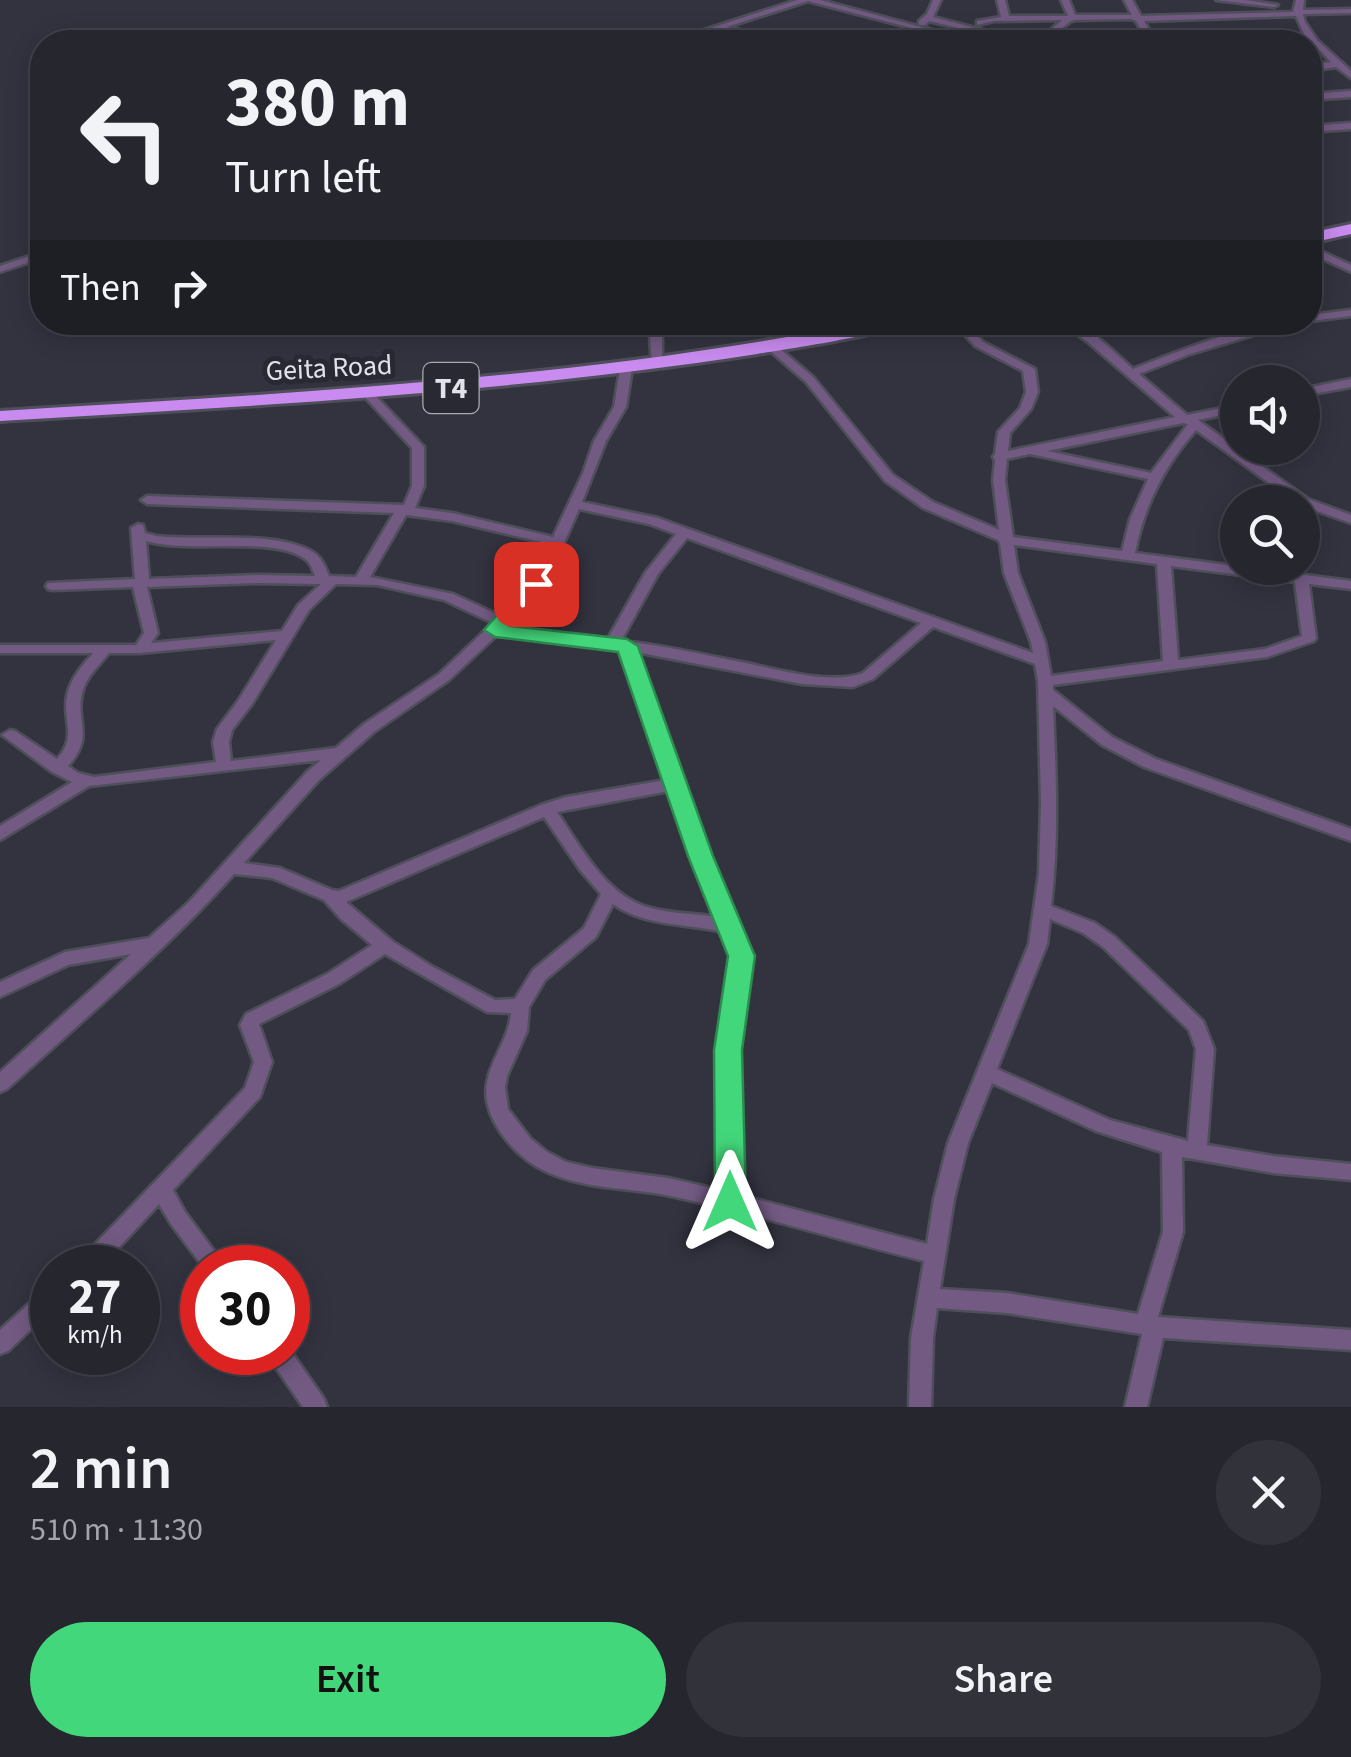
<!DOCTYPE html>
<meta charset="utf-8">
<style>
:root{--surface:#26262f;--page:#32323b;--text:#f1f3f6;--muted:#a4a5aa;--line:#42434b;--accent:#43d77b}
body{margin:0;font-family:"Source Sans 3",sans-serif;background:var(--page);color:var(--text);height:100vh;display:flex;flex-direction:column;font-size:38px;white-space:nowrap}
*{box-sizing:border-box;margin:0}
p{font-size:32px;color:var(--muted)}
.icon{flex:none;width:55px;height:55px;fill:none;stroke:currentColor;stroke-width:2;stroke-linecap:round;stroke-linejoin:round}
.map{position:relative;height:1407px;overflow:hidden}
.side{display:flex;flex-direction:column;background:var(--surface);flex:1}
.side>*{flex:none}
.guide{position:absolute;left:30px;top:30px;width:1292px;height:305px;border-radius:40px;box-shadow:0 5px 25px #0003,0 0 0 2px var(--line);background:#26262f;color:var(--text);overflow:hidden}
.fabs{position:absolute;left:1220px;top:365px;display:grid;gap:20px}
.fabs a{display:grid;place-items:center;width:100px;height:100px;border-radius:50%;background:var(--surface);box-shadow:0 5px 25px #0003,0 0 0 2px var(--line);font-size:50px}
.speed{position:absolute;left:30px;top:1245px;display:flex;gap:20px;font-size:50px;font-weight:700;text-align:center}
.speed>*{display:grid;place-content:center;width:130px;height:130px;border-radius:50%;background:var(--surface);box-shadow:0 5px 25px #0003,0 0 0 2px var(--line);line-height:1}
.speed small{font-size:25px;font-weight:400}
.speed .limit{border:15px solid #d22;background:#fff;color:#111}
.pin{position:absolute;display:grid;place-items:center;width:85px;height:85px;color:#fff;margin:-42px;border-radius:20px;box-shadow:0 5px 15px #0006}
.me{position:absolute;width:110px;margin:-55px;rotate:0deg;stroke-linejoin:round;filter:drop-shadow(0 0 8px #0008)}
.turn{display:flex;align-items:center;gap:35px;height:210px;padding:0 30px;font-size:45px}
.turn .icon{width:130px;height:130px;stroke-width:2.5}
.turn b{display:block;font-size:70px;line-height:85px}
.then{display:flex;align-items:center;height:95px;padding:0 30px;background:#0003;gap:20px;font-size:38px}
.round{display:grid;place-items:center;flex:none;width:105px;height:105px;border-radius:52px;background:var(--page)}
.overview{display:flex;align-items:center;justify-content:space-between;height:170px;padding:0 30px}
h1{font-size:60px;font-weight:600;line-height:75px}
.primary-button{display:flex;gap:20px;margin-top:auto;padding:20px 30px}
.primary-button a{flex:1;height:115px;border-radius:60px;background:var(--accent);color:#111;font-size:40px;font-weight:600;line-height:115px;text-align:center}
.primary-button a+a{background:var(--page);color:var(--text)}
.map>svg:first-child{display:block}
</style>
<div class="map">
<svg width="1351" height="1407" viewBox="0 0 1351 1407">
<rect width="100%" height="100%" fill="#32333f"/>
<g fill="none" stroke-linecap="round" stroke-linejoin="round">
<defs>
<g id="minor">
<path d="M797 0H820L977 42H965L808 1 727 27 783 40 784 42C762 42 742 32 721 31 703 29 685 43 667 42Z"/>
<path d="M933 0H941L933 17 1029 42H1017L929 21 925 25H919V21L927 14Z"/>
<path d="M997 0H1005L1009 16H1068L1061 0H1069L1075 15H1132L1124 0H1132L1141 16 1293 12 1296 0H1304L1303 10 1351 9V13L1303 14 1305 22 1317 40 1351 71V78L1336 67 1310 71V65L1331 62 1308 38 1147 42 1136 21 1131 19 1076 20 1071 21 1045 42H1037L1062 20 994 21 977 25V21L1001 17ZM1296 16 1304 34 1154 38 1144 21Z"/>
<path d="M1216 0H1245L1278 5 1274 7Z"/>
<path d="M1351 91V97L1310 100V94Z"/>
<path d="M1351 123V129L1310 132V126Z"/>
<path d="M1310 246 1351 265V272L1310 253Z"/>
<path d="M42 252V258L0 272V266Z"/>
<path d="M1351 310V316L1310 321V315Z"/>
<path d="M643 322H654L662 337V367H654L652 365 650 337Z"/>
<path d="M818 322H829L833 338 831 340H823Z"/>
<path d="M953 322H965L983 342 1035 369 1038 392 1031 409 1010 433 1008 451 1175 417 1089 343 1060 322C1088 322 1112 351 1133 369 1178 351 1250 322 1297 322L1190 354 1139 374 1187 415 1238 405V412L1198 420 1308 499 1351 515V523L1302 506V502H1295L1196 430C1164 466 1144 506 1135 553L1351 581V589L1309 584 1316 638 1314 641 1267 657 1053 685V690L1112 737 1156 759 1351 829V841L1144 767 1102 745 1053 706C1056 773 1059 839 1051 906L1095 923 1115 937 1203 1021 1214 1049 1207 1145 1273 1156 1351 1164V1180L1273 1173 1182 1157 1183 1232 1158 1317 1351 1330V1350L1163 1338 1147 1407H1125L1142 1334 1007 1313 937 1308 933 1338 931 1407H909L911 1338 924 1261C839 1240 756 1214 671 1196 628 1187 583 1190 543 1170 518 1158 492 1129 487 1101 481 1069 509 1044 511 1013L487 1012 385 954 339 984 259 1024 272 1062 260 1097 173 1190 185 1212 227 1268H204L171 1224 159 1204 100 1268H76L79 1261 245 1088 254 1062 240 1025 246 1014 327 974 372 945 341 919 324 900 272 878 234 874C165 951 84 1019 7 1089L0 1092V1072L131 954 68 965 0 997V982L65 952 149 938 190 901 307 772 321 760 89 786 0 840V826L72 782 52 772 2 735 10 730 15 731 57 759C78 736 62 721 67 696 70 679 82 666 93 653H0V645H136L144 633 133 587 53 590 48 589 46 586 48 583 135 579 131 528 138 524 143 525 145 533 156 536C200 541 274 530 311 551 321 556 325 566 329 576L356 577 394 513 147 504 141 500 147 496 404 505 412 486V448L364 396V392H372L424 447V486L415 508 452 513 553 537 583 473 594 441 614 407 620 369 626 366 632 369 626 407 606 441 582 502 658 518 1033 653 1031 642 1004 573 1000 543 998 540 923 508 885 481 806 382 767 348 773 345 777 346 814 378 893 475 933 502 999 530 993 480 995 460 993 457 995 454 998 432 1020 408 1026 392 1023 371 975 346ZM1183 423 1188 424 1151 473 1047 451ZM1030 454 1148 479 1130 519 1122 551 1013 537 1005 480 1007 459ZM579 509 649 524 676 534 645 573 607 640 506 627 531 602 554 565ZM406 515 452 521 550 544 519 599 501 616 453 594 370 577ZM687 538 921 623 863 673C831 685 779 670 746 663 704 655 663 645 621 641L658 574ZM146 541C190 554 266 536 302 557 310 561 312 568 315 576L258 575 149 579ZM1014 545 1157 564 1163 661 1051 676 1045 642 1018 573ZM1171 566 1295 582 1302 636 1265 649 1178 660ZM258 583 321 584 298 605 282 631 151 643 158 633 147 587ZM336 584 377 585 444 600 493 623 439 674 364 724 336 748 231 761 229 742 232 730 252 704 309 610ZM933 627 1035 664 1038 681 1041 803 1039 873 1029 944 948 1143 934 1199 927 1244 740 1195 737 1050 751 956 708 856 636 652 802 684 853 687 873 679ZM497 635 621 650 666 780 566 797 541 805 339 891 332 890 280 868 244 863 319 780 374 732 449 680ZM276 640 238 701 217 729 213 742 216 762 94 777 78 773 68 766C97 734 72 720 84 687 89 674 100 664 109 653H140ZM669 791 692 856 717 917C694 913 670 914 647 907 606 895 580 846 557 812ZM544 817 580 870 601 894 584 928 533 970 515 999 495 1000 433 967 392 941 346 902ZM613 904C645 927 686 923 723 932L733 956 719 1050 720 1190 668 1178 592 1168 566 1162 547 1152 531 1139 508 1109 505 1087 507 1076 527 1031 529 1007 545 980 596 937ZM1050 919 1083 933 1103 947 1189 1030 1196 1049 1188 1141 1110 1120 997 1069 1047 944ZM992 1083 1096 1131 1162 1152 1163 1232 1138 1314 1007 1293 940 1289 954 1199 968 1143Z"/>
<path d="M1351 379V387L1302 396V389Z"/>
<path d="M52 1286V1309L8 1351 0 1354V1330L45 1289Z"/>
<path d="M288 1347 324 1399 327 1407H303L270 1359 267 1352H288Z"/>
</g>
<g id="highway">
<path d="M1351 224V234L1310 243V233Z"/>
<path d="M869 322H905C886 335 786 349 757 354 506 393 253 406 0 421V411C291 393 582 379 869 322Z"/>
</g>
</defs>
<!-- minor casing -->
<use href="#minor" stroke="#4e4f5a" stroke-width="5"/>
<!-- highway casing -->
<use href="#highway" stroke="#4e4f5a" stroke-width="6"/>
<!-- minor -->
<use href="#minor" fill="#735a83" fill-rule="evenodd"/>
<!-- highway -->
<use href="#highway" fill="#c98bef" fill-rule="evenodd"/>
</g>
<!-- route -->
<path fill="#43d77b" stroke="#2c8c50" stroke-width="2.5" d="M536 577 546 584 511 626 627 639 638 646 713 856 755 956 742 1050 746 1202 741 1211 730 1215 719 1211 715 1202 714 1050 728 956 688 856 618 652 495 637 484 630 528 579Z"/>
<g text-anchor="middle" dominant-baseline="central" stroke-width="10" stroke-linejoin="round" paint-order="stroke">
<!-- far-street labels -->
<g font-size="28" fill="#e2e2ea" stroke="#292934">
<text transform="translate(329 368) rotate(-3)">Geita Road</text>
</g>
<!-- shield labels -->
<rect fill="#292934" stroke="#aaaab3" stroke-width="2.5" x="423.5" y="363" width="55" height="50" rx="8"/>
<g font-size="30" font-weight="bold" fill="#e2e2ea">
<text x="451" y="388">T4</text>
</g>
</g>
</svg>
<div class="fabs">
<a><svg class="icon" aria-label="sound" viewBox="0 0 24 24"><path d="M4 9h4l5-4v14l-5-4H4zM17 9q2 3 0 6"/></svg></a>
<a><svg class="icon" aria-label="search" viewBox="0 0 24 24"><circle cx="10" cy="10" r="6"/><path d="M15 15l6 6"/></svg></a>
</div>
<div class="speed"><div>27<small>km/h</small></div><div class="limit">30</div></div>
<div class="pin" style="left:536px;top:584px;background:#d93025"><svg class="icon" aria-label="arrive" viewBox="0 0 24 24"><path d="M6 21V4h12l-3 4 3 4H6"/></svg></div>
<svg class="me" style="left:730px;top:1202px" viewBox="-20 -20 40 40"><path d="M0-17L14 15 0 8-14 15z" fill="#43d77b" stroke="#fff" stroke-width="4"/></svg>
<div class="guide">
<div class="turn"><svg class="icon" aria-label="left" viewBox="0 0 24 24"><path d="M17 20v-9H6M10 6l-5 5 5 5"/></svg><div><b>380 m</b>Turn left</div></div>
<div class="then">Then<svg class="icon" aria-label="right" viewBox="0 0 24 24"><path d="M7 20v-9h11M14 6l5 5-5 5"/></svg></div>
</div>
</div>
<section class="side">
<div class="overview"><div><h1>2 min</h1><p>510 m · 11:30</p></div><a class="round"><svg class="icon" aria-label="close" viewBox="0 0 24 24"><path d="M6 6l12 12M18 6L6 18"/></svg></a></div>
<div class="primary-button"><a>Exit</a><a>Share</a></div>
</section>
